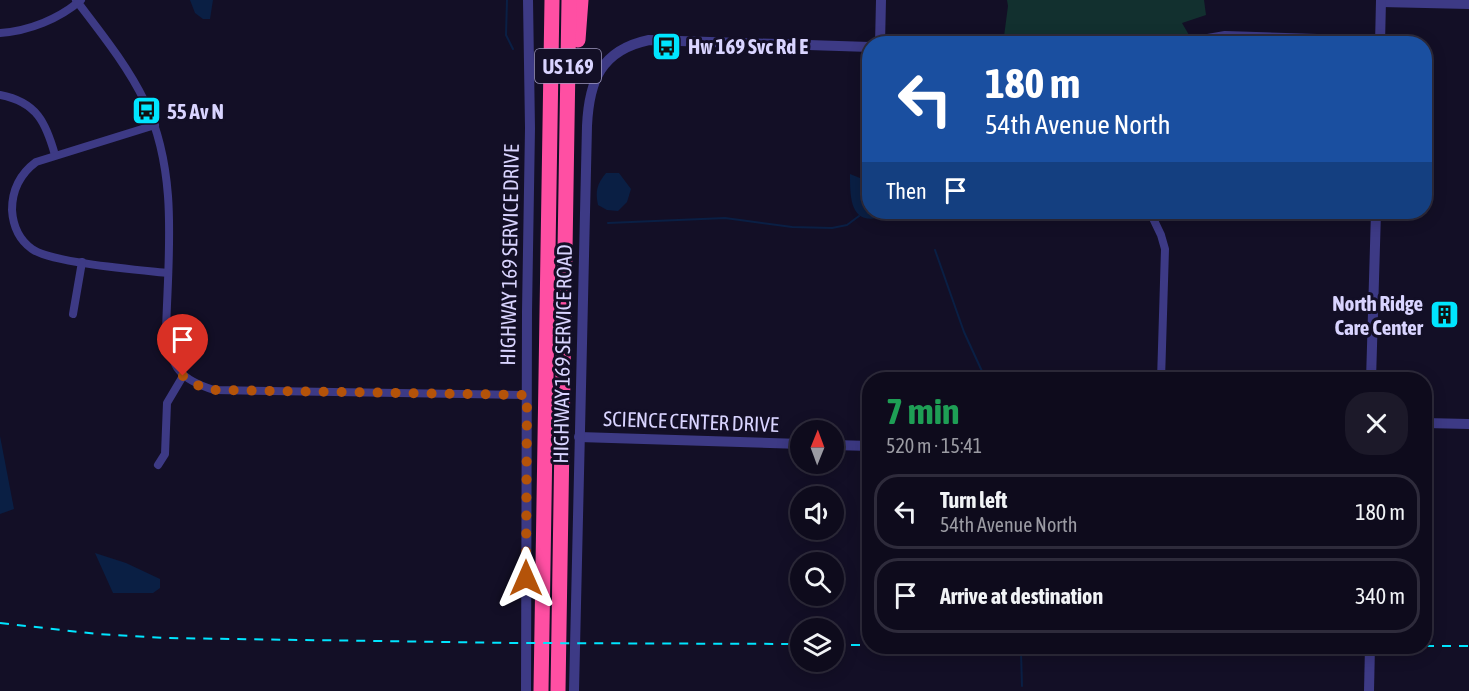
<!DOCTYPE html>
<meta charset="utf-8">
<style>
:root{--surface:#0e0b1c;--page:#1c1929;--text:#f1f3f6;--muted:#9b9ba3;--line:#2e2b3b}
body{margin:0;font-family:"Asap Condensed",sans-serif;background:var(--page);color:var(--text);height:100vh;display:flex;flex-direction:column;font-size:22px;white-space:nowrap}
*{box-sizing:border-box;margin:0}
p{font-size:20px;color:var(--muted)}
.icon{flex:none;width:33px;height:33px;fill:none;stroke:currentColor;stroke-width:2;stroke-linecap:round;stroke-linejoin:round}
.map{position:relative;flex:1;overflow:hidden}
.panel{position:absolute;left:862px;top:372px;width:570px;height:282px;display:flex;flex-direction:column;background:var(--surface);border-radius:24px;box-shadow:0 3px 15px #0003,0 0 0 2px var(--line)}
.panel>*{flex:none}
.guide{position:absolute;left:862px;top:36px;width:570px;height:183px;border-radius:24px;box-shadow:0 3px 15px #0003,0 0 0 2px var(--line);background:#1a4fa0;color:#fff;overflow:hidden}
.needle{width:39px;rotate:1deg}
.buttons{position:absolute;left:790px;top:420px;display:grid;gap:12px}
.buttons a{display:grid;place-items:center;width:54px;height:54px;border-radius:50%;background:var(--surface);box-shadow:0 3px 15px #0003,0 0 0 2px var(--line);font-size:30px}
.pin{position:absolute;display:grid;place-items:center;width:51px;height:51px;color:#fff;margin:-62px -26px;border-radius:50% 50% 50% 0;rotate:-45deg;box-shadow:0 0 6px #0007}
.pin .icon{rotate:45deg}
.me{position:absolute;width:66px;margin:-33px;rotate:0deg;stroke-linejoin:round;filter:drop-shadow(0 0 4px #0008)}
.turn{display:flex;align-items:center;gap:21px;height:126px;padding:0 24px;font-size:27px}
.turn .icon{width:78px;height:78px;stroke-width:2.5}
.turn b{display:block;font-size:42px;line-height:51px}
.then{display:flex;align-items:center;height:57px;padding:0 24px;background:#0003;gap:12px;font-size:22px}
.round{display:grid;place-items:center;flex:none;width:63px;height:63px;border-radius:24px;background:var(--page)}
.summary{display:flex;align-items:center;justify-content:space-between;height:102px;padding:0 24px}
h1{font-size:36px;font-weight:700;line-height:45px;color:#1e9e55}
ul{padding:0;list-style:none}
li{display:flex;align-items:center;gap:18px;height:75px;margin:0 12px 9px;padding:0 12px;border:3px solid var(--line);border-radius:24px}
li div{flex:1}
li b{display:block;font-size:22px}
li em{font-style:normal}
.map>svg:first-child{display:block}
</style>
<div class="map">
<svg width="1469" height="691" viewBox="0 0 1469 691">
<rect width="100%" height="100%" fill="#130f26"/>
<!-- green -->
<path fill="#12302f" d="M1007 0H1204L1206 15 1182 23 1189 35 1176 43 1003 44 1008 6Z"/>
<!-- water -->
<g fill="#0a1f44">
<path d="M190 0H213L210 19H203L195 13Z"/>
<path d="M606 173H619L631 189 627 202 618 211 607 210 598 205C595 191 597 184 606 173Z"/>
<path d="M850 174 870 182V212H885L882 217C850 226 850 198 850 174Z"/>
<path d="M0 436 14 509 0 514Z"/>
<path d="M95 553 126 563 160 579V588L153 593H113Z"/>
</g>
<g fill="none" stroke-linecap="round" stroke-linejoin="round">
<!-- stream -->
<g stroke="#0a1f44" stroke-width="2">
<path d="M507 0 506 35 513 49"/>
<path d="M608 223 725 218 792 227 832 228 847 225 859 216"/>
<path d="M935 250 964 332 986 380"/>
<path d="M1021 652 1022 686"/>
</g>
<!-- minor -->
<g stroke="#3d3a85" stroke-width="8">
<path d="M76 0C101 33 127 65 145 102 179 174 168 255 166 332 172 368 179 379 214 390L527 395"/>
<path d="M0 33C29 31 59 19 81 0"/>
<path d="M1190 44 1202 39 1225 35 1380 40"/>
<path d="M0 95C37 102 46 123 55 155"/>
<path d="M155 125 36 162C20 174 12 190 12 210 13 226 18 239 32 249 52 263 140 270 168 273"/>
<path d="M1150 212 1161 235 1165 249 1161 380"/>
<path d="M73 314 82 262"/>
<path d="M158 465 165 454 167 403 183 376"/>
</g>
<!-- tertiary -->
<g stroke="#3d3a85" stroke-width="10">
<path d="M1381 2 1469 4"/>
<path d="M880 44 881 0"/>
<path d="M1380 44 1381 0"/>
<path d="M1371 380 1376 212"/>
<path d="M1425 423 1469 424"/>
<path d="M579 437 801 444"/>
<path d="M834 445 870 446"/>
<path d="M526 691 527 312 530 128 528 0"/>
<path d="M574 691 587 126C589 81 601 50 649 40L870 47"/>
<path d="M1369 691 1370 646"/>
</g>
<!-- motorway -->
<g stroke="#ff4fa3" stroke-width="15">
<path d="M578 40 581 0"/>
<path d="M541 691 552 0"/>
<path d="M558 691 569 0"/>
</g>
<!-- rail -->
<g stroke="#00e5ff" stroke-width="2" stroke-dasharray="9 8" stroke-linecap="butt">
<path d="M0 623 97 634 164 638 517 643 801 644"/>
<path d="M834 645H870"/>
<path d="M1425 646H1469"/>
</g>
</g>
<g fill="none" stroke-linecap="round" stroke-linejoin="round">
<!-- route -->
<path stroke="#b45309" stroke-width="10" stroke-dasharray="0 18" d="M183 376 197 385 214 390 527 395 526 578"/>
</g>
<!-- icons -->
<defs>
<symbol id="bus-square" viewBox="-11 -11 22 22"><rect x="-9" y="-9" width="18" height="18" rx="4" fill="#00e5ff" stroke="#130f26"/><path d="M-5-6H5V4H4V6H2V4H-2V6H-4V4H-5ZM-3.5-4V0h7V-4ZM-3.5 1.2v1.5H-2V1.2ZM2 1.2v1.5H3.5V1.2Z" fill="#111"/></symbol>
<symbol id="building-square" viewBox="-11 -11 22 22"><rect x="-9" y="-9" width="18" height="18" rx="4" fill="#00e5ff" stroke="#130f26"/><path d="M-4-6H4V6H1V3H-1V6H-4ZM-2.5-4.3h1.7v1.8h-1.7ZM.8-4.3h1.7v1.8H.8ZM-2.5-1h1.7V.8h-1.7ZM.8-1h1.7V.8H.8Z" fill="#111"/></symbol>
</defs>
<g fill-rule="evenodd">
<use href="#bus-square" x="650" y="30" width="33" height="33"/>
<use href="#bus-square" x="130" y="94" width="33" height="33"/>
<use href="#building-square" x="1428" y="298" width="33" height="33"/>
</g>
<g text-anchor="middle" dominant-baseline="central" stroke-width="6" stroke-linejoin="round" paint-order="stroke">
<!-- shield labels -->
<rect fill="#130f26" stroke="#9e99be" stroke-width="1.5" x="535" y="49" width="66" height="34" rx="4.5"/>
<g font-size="20" font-weight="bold" fill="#d9d4ff">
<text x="568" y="66">US 169</text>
</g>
<!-- poi labels -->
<g font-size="21" font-weight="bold" fill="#d9d4ff" stroke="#130f26" text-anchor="start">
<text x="688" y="46">Hw 169 Svc Rd E</text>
<text x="167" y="111">55 Av N</text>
<text x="1423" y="303" text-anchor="end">North Ridge<tspan x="1423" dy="24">Care Center</tspan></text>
</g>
<!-- street labels -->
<g font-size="21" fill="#d9d4ff" stroke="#130f26">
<text transform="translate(509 255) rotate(-89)">HIGHWAY 169 SERVICE DRIVE</text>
<text transform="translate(562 354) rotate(-89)">HIGHWAY 169 SERVICE ROAD</text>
<text transform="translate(691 421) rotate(2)">SCIENCE CENTER DRIVE</text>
</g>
</g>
</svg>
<div class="buttons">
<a><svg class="needle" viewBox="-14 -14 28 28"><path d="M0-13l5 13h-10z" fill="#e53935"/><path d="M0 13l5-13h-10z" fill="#9b9ba3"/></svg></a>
<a><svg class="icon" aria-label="sound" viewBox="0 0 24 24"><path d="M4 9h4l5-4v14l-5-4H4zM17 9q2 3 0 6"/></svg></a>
<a><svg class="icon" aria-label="search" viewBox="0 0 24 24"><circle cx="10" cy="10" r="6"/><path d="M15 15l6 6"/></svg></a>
<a><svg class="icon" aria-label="layers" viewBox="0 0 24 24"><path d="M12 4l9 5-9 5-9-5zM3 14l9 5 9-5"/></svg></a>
</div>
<div class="pin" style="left:183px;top:376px;background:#d93025"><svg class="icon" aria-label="arrive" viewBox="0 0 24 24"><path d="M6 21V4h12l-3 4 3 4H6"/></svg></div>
<svg class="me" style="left:526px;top:578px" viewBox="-20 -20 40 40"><path d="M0-17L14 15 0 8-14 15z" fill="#b45309" stroke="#fff" stroke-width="4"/></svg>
<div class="guide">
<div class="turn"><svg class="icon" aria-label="left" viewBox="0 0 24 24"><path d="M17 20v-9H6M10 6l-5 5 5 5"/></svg><div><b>180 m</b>54th Avenue North</div></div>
<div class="then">Then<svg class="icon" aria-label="arrive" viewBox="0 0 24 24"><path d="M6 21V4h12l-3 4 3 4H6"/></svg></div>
</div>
<section class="panel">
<div class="summary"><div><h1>7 min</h1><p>520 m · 15:41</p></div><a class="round"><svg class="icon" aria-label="close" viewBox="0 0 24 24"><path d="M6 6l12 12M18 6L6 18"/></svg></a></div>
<ul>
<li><svg class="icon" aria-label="left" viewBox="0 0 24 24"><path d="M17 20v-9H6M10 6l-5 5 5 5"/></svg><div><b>Turn left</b><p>54th Avenue North</p></div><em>180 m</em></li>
<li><svg class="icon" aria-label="arrive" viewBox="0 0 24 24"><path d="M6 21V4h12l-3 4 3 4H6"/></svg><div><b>Arrive at destination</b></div><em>340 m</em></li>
</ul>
</section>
</div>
